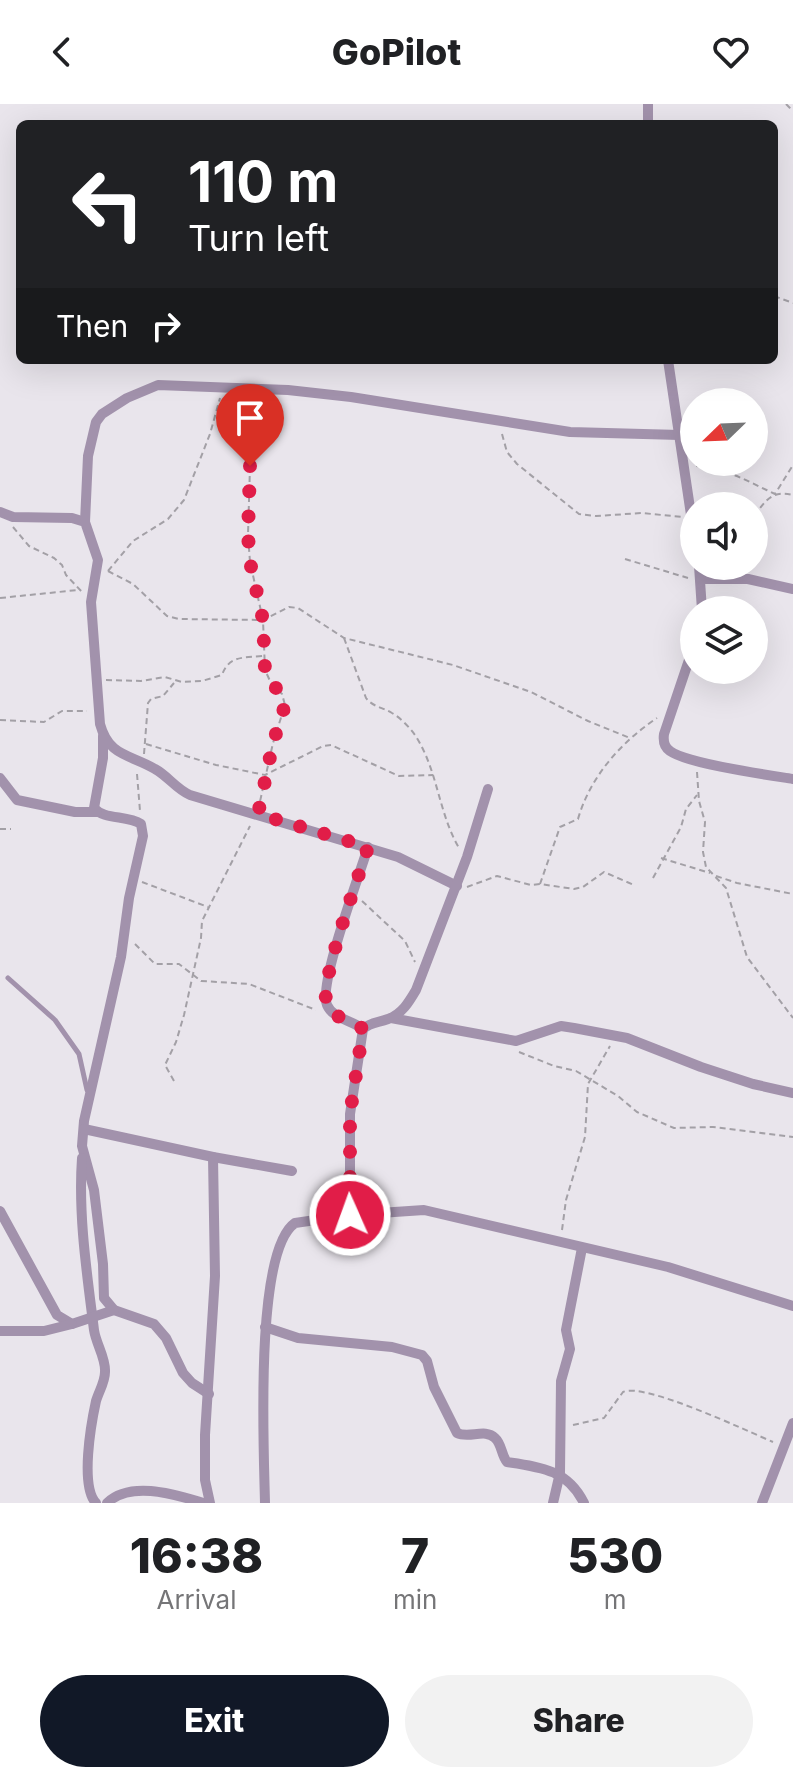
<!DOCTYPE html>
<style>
:root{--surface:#fff;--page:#f2f2f2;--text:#202124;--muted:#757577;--accent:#111827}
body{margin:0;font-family:Inter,sans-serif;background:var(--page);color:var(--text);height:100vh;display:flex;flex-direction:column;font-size:30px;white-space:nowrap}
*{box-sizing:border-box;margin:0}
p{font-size:26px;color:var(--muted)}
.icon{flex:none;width:44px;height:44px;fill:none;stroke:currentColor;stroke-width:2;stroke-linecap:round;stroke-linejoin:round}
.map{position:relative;height:1399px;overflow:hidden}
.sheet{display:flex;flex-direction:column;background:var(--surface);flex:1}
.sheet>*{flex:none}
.guide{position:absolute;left:16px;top:16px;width:762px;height:244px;border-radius:12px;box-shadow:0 8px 32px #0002;background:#202124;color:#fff;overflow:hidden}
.needle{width:52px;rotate:247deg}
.controls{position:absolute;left:680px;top:284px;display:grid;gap:16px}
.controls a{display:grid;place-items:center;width:88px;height:88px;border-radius:50%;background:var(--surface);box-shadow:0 8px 32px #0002;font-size:40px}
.pin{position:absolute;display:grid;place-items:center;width:68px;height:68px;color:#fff;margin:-82px -34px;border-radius:50% 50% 50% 0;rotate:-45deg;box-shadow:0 0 8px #0007}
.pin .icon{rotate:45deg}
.me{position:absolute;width:88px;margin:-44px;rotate:358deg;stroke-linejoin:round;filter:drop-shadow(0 0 6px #0008)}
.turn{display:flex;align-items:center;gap:28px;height:168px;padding:0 40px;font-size:36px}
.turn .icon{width:104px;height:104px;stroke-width:2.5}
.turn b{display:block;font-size:56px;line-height:68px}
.then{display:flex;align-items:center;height:76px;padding:0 40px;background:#0003;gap:16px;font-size:30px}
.eta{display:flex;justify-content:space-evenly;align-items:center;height:136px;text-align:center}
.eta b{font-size:48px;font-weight:800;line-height:56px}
.cta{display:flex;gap:16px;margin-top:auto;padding:16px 40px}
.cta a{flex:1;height:92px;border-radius:48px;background:var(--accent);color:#fff;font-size:32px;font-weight:800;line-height:92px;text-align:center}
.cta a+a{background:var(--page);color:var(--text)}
header{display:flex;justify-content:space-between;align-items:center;height:104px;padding:0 40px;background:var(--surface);font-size:36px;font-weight:800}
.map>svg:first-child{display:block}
</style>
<header><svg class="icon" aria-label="back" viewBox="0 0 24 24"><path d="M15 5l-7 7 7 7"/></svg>GoPilot<svg class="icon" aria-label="heart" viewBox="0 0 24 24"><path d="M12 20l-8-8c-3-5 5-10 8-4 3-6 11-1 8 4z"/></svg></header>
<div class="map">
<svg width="793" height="1399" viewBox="0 0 793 1399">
<rect width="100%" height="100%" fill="#e9e5ec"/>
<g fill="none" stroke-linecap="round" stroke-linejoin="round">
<!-- path -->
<g stroke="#a3a0a6" stroke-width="2" stroke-dasharray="6 4" stroke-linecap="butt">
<path d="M786 0 793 7"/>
<path d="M774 192 793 199"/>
<path d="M502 330 507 348 517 360 579 410 596 412 642 409 682 413"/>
<path d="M250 362 248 431 250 458 263 516 265 566 271 579 282 590 285 601 273 639 259 702"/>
<path d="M696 362C724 363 749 378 775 390L793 361"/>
<path d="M754 412C766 396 772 386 793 391"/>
<path d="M13 423 29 442 54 454 62 461 66 471 82 488"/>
<path d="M625 455 688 474"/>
<path d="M108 467 133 480 167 512 179 515 263 516 289 503 298 504 344 534 453 561 531 588 588 617 630 634"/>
<path d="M108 467 133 437 168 415 184 396 210 330 220 294"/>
<path d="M0 494 78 486"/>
<path d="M344 534 366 594C373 603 382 603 392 609 401 614 409 623 415 631 438 666 438 708 459 744"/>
<path d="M106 576 141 577 165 573 182 578 202 577 222 571C229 551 244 554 263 552"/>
<path d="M0 616 44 618 62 607H87"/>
<path d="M146 640 216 661 265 671 323 642 331 641 399 672 433 671"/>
<path d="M144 650 148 599 151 595 163 592 174 579"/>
<path d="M697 668 699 697 705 718 703 748 706 763 726 784 747 853 793 914"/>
<path d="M137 670 140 707"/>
<path d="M0 725H11"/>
<path d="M661 754 710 769"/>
<path d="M716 772 737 779 793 790"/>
<path d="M653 774 681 723 686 705 697 691"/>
<path d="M142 778 208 803"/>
<path d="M540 780 560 723 578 715C590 673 621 638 657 614"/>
<path d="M467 783 497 772 531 781 540 780 574 785 583 783 604 768 634 781"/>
<path d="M362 797 405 837 415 858"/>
<path d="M135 840 155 860H179L201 877 249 880 316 906"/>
<path d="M519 948 554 962 576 967 618 992 637 1008 674 1024 713 1023 793 1033"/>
<path d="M174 977 165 961 176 938 184 911 201 834 202 817 250 722"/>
<path d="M562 1126 566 1096 585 1033 588 980 610 942"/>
<path d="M573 1321 604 1314 623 1288C644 1278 747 1327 773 1338"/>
</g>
<!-- lane -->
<path stroke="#a292ac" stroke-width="5" d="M8 874 55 916 79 950 87 986"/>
<!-- street -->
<g stroke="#a292ac" stroke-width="10">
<path d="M648 20V0"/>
<path d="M668 256 694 431"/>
<path d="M0 408 13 413 72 414 85 418 98 456 91 498 100 620C109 653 130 650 155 665 168 672 176 685 190 691L398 753 457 782"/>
<path d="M85 418 88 352 96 318 102 310 127 294 158 281 288 286 351 293 570 328 680 331"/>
<path d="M699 462 702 506"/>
<path d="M701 475H748L793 485"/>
<path d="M694 541 664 630C663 637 664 643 670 647 688 660 768 671 793 675"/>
<path d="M103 632V654L94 704C104 716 127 711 141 720L143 732 129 794 121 853 84 1017 82 1042 94 1086 103 1160 104 1194 114 1206 154 1220 166 1234 183 1269 192 1279 209 1290"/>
<path d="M0 674 17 696 75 708H97"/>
<path d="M391 914 516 937 561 922 574 924 627 934 701 963 753 980 793 989"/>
<path d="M363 925C352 916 333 915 327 901 318 880 360 770 368 743"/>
<path d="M84 1025 213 1053 292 1067"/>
<path d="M82 1054C78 1111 87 1170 94 1226 96 1240 106 1254 105 1268 105 1278 99 1287 96 1297 91 1320 80 1382 96 1399"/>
<path d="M0 1107 57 1211 72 1220 114 1206"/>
<path d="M350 1111V1010L363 925C371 918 378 919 388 915 402 910 409 898 416 886L467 753 488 685"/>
<path d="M265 1223 298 1234 392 1243 422 1251 427 1257 434 1283 457 1329C469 1335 485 1324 495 1334 502 1340 501 1351 507 1358 541 1363 568 1366 584 1399"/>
<path d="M0 1227H44L72 1220"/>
<path d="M107 1399C131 1376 176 1391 204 1399"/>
<path d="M210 1399 205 1376V1331L215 1172 213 1053"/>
<path d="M265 1399C264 1348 254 1147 295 1119L350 1111 424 1106 668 1163 793 1202"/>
<path d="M553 1399 560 1369 561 1277 570 1245 566 1226 582 1144"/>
<path d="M762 1399 793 1319"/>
</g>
</g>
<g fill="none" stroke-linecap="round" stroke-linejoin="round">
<!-- route -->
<path stroke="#e11d48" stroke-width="14" stroke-dasharray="0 25.2" d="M250 362 248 431 250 458 263 516 265 566 271 579 282 590 285 601 273 639 258 710 368 743C360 770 318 880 327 901 333 915 352 916 363 925L350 1010V1111"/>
</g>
</svg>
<div class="controls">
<a><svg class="needle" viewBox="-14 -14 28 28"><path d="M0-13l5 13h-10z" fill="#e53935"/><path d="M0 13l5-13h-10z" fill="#757577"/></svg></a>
<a><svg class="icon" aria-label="sound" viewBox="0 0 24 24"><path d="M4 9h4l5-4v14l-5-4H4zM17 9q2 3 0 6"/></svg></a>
<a><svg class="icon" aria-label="layers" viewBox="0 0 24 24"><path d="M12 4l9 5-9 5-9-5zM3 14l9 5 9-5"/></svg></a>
</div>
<div class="pin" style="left:250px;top:362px;background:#d93025"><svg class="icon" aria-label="arrive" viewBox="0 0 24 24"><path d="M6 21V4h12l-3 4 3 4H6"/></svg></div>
<svg class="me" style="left:350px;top:1111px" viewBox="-20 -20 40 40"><circle r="17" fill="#e11d48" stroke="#fff" stroke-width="3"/><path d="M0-11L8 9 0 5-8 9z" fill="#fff"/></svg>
<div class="guide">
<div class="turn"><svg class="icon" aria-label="left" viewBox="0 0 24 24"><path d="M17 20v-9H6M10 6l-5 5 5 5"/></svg><div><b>110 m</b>Turn left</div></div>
<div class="then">Then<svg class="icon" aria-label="right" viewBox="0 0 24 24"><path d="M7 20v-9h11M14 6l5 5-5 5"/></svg></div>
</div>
</div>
<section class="sheet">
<div class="eta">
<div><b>16:38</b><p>Arrival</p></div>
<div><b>7</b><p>min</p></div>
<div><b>530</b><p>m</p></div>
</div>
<div class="cta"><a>Exit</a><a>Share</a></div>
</section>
